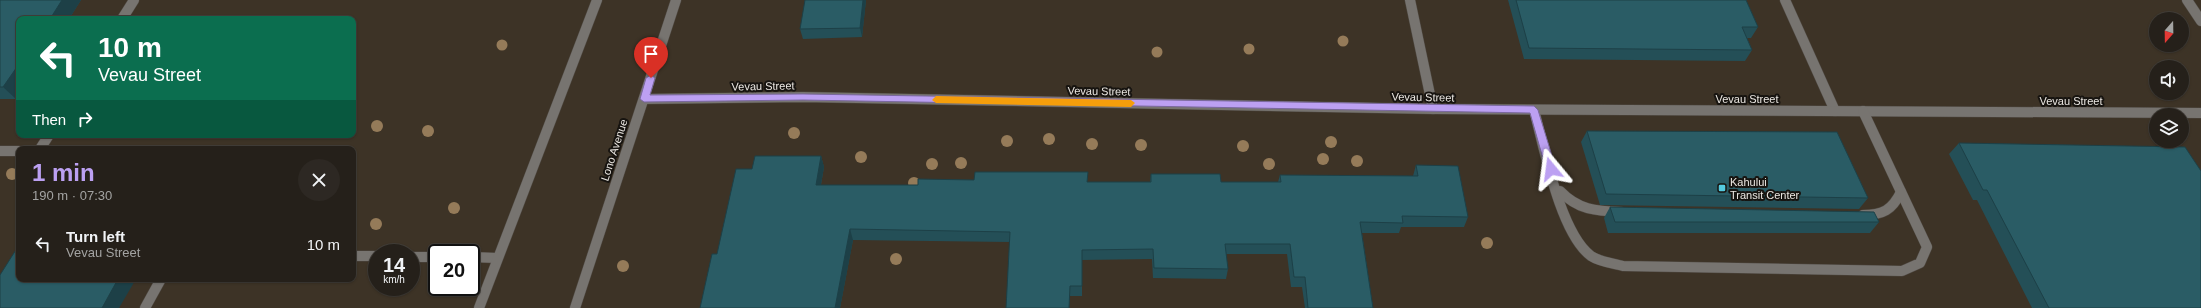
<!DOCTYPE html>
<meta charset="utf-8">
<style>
:root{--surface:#25201a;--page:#2d2823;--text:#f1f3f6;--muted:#a3a3a2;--line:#423e39;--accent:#bca0f2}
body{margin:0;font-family:Helvetica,sans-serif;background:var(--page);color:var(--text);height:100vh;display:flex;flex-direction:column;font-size:15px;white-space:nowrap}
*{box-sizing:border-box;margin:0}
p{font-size:13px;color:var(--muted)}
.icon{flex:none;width:22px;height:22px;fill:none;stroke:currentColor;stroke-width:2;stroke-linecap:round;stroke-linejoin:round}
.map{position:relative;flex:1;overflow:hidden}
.sheet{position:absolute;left:16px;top:146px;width:340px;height:136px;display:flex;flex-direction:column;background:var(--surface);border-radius:8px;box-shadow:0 1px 3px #0004,0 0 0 1px var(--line)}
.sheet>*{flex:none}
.top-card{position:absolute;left:16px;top:16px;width:340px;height:122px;border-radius:8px;box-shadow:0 1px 3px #0004,0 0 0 1px var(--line);background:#0b6e4f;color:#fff;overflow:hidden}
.needle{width:26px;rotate:200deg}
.buttons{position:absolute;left:2149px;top:12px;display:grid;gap:8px}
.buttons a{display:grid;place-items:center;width:40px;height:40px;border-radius:50%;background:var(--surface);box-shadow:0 1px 3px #0004,0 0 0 1px var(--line);font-size:20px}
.speed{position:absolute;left:368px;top:244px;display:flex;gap:8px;font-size:20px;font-weight:700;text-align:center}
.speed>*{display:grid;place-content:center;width:52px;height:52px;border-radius:50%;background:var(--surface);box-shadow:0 1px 3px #0004,0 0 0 1px var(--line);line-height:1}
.speed small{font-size:10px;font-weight:400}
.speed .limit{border:2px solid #111;border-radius:6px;background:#fff;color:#111}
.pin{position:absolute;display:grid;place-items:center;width:34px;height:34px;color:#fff;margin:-41px -17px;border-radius:50% 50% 50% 0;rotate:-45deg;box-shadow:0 0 4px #0007}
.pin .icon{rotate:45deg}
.me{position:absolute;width:44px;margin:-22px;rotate:344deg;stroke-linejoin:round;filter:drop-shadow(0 0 3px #0008)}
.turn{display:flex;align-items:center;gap:14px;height:84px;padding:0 16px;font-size:18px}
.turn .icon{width:52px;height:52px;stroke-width:2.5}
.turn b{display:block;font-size:28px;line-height:34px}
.then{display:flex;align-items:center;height:38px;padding:0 16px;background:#0003;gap:8px;font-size:15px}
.round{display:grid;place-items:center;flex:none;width:42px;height:42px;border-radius:21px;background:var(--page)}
.summary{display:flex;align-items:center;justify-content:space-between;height:68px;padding:0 16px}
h1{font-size:24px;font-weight:800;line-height:30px;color:var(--accent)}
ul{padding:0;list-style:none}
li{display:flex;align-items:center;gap:12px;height:60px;padding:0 16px}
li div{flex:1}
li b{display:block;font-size:15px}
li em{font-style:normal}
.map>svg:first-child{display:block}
</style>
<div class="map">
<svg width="2201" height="308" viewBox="0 0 2201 308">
<rect width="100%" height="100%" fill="#312b23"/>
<!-- built -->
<path fill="#3d3326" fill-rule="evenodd" d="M0 0H2201V308H0ZM19 19H353V135H19ZM2156 19H2182V45H2156ZM2156 67H2182V93H2156ZM2156 115H2182V141H2156ZM19 149H353V279H19ZM377 253H411V287H377ZM437 253H471V287H437Z"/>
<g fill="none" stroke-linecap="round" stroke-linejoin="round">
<defs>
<g id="minor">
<path d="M1410 0 1433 109"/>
<path d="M1785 0 1835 111"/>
<path d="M2187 0 2201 21"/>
<path d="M122 19 134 0"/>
<path d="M644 99 803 97 1433 109 2201 113"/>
<path d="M1534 110C1544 147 1560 233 1591 256 1600 262 1613 263 1623 266L1902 271 1920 263 1927 247 1863 111"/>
<path d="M40 149 49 135"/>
<path d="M0 151H19"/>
<path d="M1560 191C1578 210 1596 211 1621 212"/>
<path d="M1863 215C1883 215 1892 210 1901 192"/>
<path d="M353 256H377"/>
<path d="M411 257H437"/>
<path d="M471 257 497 258"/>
<path d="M145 308 161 279"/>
<path d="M479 308 597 0"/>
<path d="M575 308 676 0"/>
</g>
</defs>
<!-- minor casing -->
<use href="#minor" stroke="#4f4942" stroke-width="11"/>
<!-- minor -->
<use href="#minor" stroke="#777470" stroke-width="10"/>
</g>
<!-- trees -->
<g fill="#957b59">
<circle cx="1343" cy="41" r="5.5"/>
<circle cx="502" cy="45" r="5.5"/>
<circle cx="1249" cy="49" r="5.5"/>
<circle cx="1157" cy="52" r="5.5"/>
<circle cx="377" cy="126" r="6"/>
<circle cx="428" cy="131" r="6"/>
<circle cx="794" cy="133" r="6"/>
<circle cx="1049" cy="139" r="6"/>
<circle cx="1007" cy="141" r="6"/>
<circle cx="1331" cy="142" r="6"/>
<circle cx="1092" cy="144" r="6"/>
<circle cx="1141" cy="145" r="6"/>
<circle cx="1243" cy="146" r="6"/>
<circle cx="861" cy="157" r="6"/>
<circle cx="1323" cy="159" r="6"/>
<circle cx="1357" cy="161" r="6"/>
<circle cx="961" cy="163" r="6"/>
<circle cx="932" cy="164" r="6"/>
<circle cx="1269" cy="164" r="6"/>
<circle cx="12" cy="174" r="6"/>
<circle cx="914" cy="183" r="6"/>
<circle cx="454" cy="208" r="6"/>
<circle cx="376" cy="224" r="6"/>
<circle cx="1487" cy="243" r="6"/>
<circle cx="896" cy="259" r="6"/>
<circle cx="623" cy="266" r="6"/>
</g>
<!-- wall -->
<g fill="#244f57">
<path d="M0 0H81L69 19H19V94L16 99H0Z"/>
<path d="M866 0 862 37 803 39 800 29Z"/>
<path d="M1508 0H1746L1758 27 1751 38H1747L1752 50 1745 61 1524 59Z"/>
<path d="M1587 131 1868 198 1859 209 1600 205 1581 142Z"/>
<path d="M1959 143 2201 308H2032L1977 200H1973L1949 154Z"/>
<path d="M821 156 824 167 821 185H918L1088 182H1150L1151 174 1221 182H1278L1280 175 1413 176 1416 165 1468 217 1464 227H1401L1399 233H1362L1373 308H1305L1302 287H1291L1287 254H1226L1228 269 1226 279 1153 278 1152 259 1082 260V296H1070L1009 242 853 240 840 308H700L717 254Z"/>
<path d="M1610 207 1879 222 1870 233H1608L1604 218Z"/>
</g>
<!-- shaded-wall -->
<g fill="#1d4047">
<path d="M62 0H81L69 19H50Z"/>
<path d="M863 0H866L862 37 860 28Z"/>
<path d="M19 64V94L16 99 3 87Z"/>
<path d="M821 156 824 167 819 195 816 185Z"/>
<path d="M850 229 853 240 840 308H835Z"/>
<path d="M118 279H136L119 308H102Z"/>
</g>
<!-- building -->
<g fill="#2a5c65" stroke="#1d4047">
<path d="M0 0H62L50 19H19V64L3 87H0Z"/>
<path d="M805 0H863L860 28 800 29Z"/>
<path d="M1516 0H1746L1758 27H1742L1752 50 1529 48Z"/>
<path d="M1587 131 1837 132 1868 198 1606 194Z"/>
<path d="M1959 143 2185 147 2201 171V308H2049L1987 190H1983Z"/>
<path d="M755 156H821L816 185H918V179L974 180 975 172H1088L1087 182H1151V174H1220L1221 182H1281L1280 175 1418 176 1416 165 1458 166 1468 217 1402 216 1403 223 1360 222 1373 308H1308L1305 277H1294L1290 244H1225L1228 269 1154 268 1153 249 1082 250V286H1070L1069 308H1006L1010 232 850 229 835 308H700L712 254H717L736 169H752Z"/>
<path d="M1610 207 1874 212 1879 222H1615Z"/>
<path d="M19 245V279H118L102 308H0V275Z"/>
</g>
<!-- route -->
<path fill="#bca0f2" stroke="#7a689d" d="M651 75 655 78 650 95 803 94 1534 106 1538 110 1556 169 1551 173 1546 169 1530 113 803 100 644 102 640 99 646 78Z"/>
<!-- slow -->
<path fill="#f59e0b" d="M936 96 1131 100 1135 103 1131 107 936 103 932 100Z"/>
<!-- markers -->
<rect fill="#54cade" stroke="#171410" stroke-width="1.5" x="1718" y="184" width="8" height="8" rx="2"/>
<g text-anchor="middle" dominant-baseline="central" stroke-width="4" stroke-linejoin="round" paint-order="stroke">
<!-- street labels -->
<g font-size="11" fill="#ebe7e2" stroke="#171410">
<text transform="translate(763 86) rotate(-1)">Vevau Street</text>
<text transform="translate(1099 91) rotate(1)">Vevau Street</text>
<text transform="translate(1423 97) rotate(1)">Vevau Street</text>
<text x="1747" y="99">Vevau Street</text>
<text x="2071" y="101">Vevau Street</text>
<text transform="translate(614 150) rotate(-72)">Lono Avenue</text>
</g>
<!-- poi labels -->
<g font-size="11" fill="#ebe7e2" stroke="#171410" text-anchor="start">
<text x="1730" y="182">Kahului<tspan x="1730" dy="13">Transit Center</tspan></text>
</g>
</g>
</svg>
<div class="buttons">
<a><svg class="needle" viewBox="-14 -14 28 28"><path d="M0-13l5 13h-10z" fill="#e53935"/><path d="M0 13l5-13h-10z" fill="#a3a3a2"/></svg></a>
<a><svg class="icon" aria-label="sound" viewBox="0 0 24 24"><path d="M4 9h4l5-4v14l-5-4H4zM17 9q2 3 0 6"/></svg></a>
<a><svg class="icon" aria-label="layers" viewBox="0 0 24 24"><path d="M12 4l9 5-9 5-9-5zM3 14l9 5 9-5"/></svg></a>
</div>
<div class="speed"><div>14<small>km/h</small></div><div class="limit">20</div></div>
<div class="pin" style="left:651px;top:78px;background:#d93025"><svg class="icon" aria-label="arrive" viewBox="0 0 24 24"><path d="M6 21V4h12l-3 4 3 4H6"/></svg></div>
<svg class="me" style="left:1551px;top:169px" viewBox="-20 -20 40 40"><path d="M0-17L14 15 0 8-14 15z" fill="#bca0f2" stroke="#fff" stroke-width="4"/></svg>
<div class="top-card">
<div class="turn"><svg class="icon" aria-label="left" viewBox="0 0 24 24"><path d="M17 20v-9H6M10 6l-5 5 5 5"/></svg><div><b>10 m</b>Vevau Street</div></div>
<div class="then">Then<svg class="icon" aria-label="right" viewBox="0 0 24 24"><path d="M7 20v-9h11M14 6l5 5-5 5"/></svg></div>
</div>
<section class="sheet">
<div class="summary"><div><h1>1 min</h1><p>190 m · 07:30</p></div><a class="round"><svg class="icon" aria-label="close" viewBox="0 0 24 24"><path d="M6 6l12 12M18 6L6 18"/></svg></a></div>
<ul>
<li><svg class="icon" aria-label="left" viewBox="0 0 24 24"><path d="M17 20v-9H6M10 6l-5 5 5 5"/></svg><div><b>Turn left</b><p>Vevau Street</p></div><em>10 m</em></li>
</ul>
</section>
</div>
